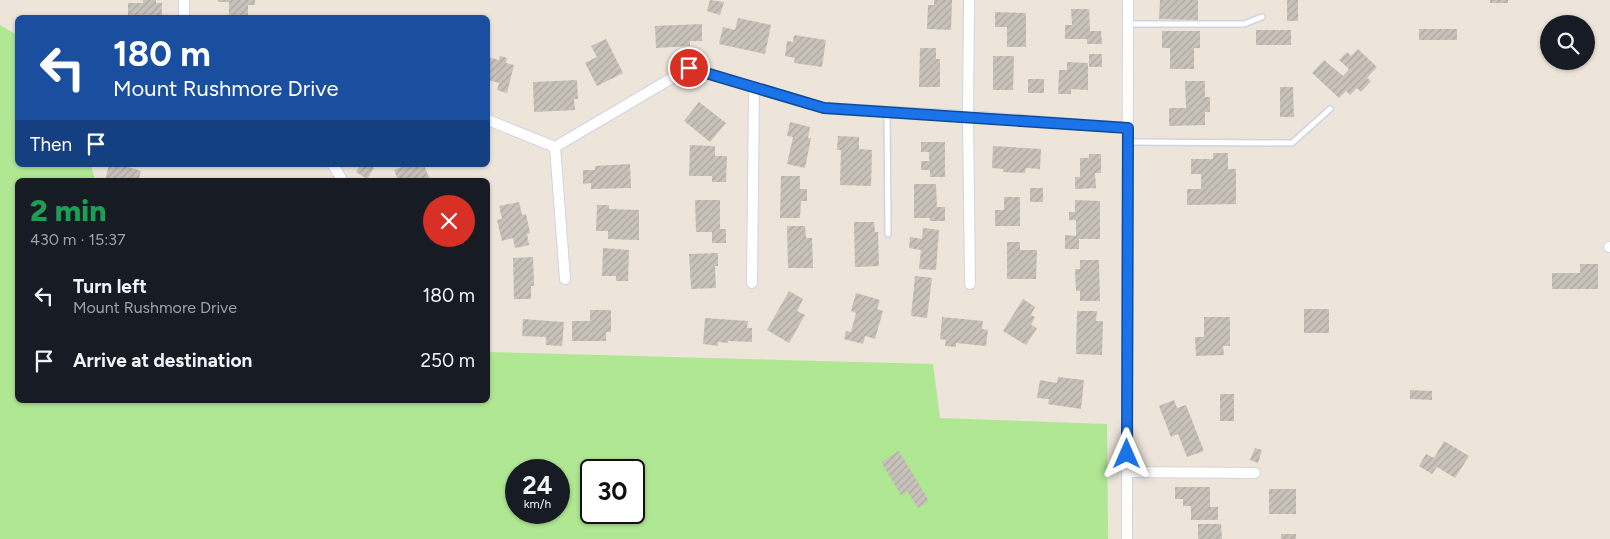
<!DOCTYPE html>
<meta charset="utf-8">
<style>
:root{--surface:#171b24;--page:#20242c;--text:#f1f3f6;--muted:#9ea1a6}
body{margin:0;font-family:Figtree,sans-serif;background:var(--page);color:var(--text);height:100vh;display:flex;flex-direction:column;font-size:19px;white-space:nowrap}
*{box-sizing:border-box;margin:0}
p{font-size:16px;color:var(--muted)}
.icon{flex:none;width:28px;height:28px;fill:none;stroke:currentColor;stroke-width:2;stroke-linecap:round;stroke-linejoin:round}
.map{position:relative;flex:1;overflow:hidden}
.sheet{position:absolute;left:15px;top:178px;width:475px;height:225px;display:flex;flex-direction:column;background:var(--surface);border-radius:8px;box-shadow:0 1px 4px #0004}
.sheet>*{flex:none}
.hud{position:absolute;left:15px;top:15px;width:475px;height:152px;border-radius:8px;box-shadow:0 1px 4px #0004;background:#1a4fa0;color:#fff;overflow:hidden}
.fabs{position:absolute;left:1540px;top:15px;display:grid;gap:10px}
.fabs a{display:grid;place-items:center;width:55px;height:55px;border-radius:50%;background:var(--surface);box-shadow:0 1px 4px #0004;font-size:25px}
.speed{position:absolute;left:505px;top:459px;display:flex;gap:10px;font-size:25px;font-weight:700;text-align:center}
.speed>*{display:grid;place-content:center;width:65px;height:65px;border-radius:50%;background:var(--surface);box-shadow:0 1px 4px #0004;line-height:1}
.speed small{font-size:12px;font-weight:400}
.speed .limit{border:2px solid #111;border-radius:8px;background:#fff;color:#111}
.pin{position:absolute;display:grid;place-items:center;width:42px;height:42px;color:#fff;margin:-21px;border:2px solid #fff;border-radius:50%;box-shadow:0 1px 5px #0007}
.me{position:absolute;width:55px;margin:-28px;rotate:0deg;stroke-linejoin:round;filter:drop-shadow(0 0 4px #0008)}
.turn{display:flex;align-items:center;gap:18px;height:105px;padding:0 15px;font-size:22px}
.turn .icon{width:65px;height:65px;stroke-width:2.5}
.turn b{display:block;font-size:35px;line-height:42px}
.then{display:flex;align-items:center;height:48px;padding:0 15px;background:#0003;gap:10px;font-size:19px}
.round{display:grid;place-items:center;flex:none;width:52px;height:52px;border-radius:26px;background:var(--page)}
.head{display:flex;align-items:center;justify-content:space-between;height:85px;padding:0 15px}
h1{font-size:30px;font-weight:800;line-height:38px;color:#1e9e55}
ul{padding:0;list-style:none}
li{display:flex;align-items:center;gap:15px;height:65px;padding:0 15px}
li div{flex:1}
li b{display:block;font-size:19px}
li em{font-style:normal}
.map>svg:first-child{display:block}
</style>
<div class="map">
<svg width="1610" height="539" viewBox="0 0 1610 539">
<defs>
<pattern id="building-hatch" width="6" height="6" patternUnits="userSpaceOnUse" patternTransform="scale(1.25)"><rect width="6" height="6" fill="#c8c2ba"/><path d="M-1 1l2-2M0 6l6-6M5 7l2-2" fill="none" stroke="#aca7a0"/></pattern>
</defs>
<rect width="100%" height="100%" fill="#ede5da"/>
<!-- grass -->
<path fill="#b0e793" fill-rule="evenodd" d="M0 25 17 35 18 165H91L95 180H18V400H488V352L933 364 940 418 1107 424 1108 539H0ZM516 470H559V512H516ZM591 470H634V512H591Z"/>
<!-- building -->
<g fill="url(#building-hatch)">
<path d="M143 0H156V3H162V18H128V3H143Z"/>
<path d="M218 0H255V5H248V18H229V2H218Z"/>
<path d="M710 0 724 2 720 15 707 11Z"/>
<path d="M934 0H952L951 30 927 29 928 5H934Z"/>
<path d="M1160 0H1198V20L1159 19Z"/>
<rect x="1287" y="0" width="11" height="21"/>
<rect x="1490" y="0" width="18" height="3"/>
<path d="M1071 9H1089L1090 31H1101L1102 44H1087V39H1065V25H1072Z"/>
<path d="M995 12 1026 13V47H1007V27H995Z"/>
<path d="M738 18 771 25 765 54 719 44 723 27 735 30Z"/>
<rect x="1548" y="22" width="26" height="2"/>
<path d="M702 24V41H690V46L656 48 655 26Z"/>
<rect x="1419" y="29" width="38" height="11"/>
<rect x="1256" y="30" width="35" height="15"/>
<path d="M1162 31H1200V48H1194V69H1170V48H1162Z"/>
<path d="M794 35 826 40 822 67 794 63 795 58 785 56 787 41 793 42Z"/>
<path d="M606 39 623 73 597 86 585 63 597 57 591 46Z"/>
<path d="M920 48H936V59H940V87H919Z"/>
<path d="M1358 49 1377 67 1367 78 1371 81 1361 92 1357 88 1350 95 1346 91 1339 98 1312 73 1324 60 1343 76 1349 69 1339 60 1347 52 1351 56Z"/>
<rect x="1089" y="54" width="13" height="13"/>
<path d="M500 56 507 58 506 63 514 65 507 93 497 90 499 83 488 80V57L499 60Z"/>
<path d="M993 56H1014L1013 90H993Z"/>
<path d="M1067 62 1088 63V90L1071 89V94H1058L1059 70H1067Z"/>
<rect x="1028" y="79" width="16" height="14"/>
<path d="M577 80 578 99H574L575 110 534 112 533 82Z"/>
<path d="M1185 81H1205V97H1210V112H1205V125L1169 126V108H1186Z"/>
<path d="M1280 87H1293L1294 117H1280Z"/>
<path d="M699 102 726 123 710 142 684 121Z"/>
<path d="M790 122 810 127 808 138H811L805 168 787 164 793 137 787 136Z"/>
<path d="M838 136 859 137V149L872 150 871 186 840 185 841 150H837Z"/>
<path d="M921 142H945V177H930V170H921V161H929V152H921Z"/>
<path d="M690 145 715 146V156H727L726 182H712V176H689Z"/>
<path d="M993 146 1041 149 1040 169 1026 168 1025 173 1003 172V169L992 168Z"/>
<path d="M1213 153H1228V169H1236V204L1187 205V189H1201V174H1191V159H1213Z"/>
<path d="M1089 154H1101V173H1095L1096 188 1075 189V177H1080V158H1089Z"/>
<path d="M630 164 631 188 591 189V183L583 184V170H595V166Z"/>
<path d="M109 165H121L141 171 139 178 143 180H105Z"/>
<path d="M360 165H370L374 168 367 179 356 172Z"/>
<path d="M407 165H424L430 180H398L394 170Z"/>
<path d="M781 176H800V189H807V201H801L800 218H780Z"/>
<path d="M914 184H936L937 207H945V221H930V218H914Z"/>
<rect x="1030" y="188" width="13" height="14"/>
<path d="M1004 197H1020V226H995V210H1004Z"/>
<path d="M695 200H720V229H726V243H712V232H696Z"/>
<path d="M1075 200 1100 201V239H1079V249H1065V235L1076 236V220H1069V212H1075Z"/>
<path d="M519 202 522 215 526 214 530 233 527 234 529 245 515 248 513 238 502 241 497 220 502 219 499 206Z"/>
<path d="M597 205H609V209L639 210V240L608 239V231H596Z"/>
<path d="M854 222H874L875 232H878L879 266 855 267Z"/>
<path d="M787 226H805L806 238H812L813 268H788Z"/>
<path d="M923 228 939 230 936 270 919 269 921 250 909 248 910 237 922 239Z"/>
<path d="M1007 242H1020V250H1037L1036 279H1007Z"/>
<path d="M603 248 629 250 628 281H616V276H602Z"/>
<path d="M718 253V266H715L716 288 691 289 689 254Z"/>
<path d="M533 257 534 286H531V299H514L513 258Z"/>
<path d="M1080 260H1099L1100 301H1080V291H1076L1075 269H1080Z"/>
<path d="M1580 264H1598V289H1552V273H1580Z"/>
<path d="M915 276 932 278 927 318 911 316Z"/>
<path d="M789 291 803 299 797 311 805 315 789 343 767 330Z"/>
<path d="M856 293 880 300 877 309 883 311 875 339 865 336 863 344 844 339 846 331 851 332 856 313 851 311Z"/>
<path d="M1023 299 1035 307 1031 315 1035 317 1031 325 1037 328 1026 345 1003 331Z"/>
<rect x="1304" y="309" width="25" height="24"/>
<path d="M590 310H611V332H606V341H572V321H590Z"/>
<path d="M1077 311H1097L1096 321H1103L1102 355 1076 354Z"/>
<path d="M942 317 983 321 982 329 988 330 986 346 956 343V347L945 346 946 340 940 339Z"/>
<path d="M1204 317H1230V346H1223L1224 355 1196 356 1195 337H1204Z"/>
<path d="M705 318 748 321 747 328H752V342L728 341V343L718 342V346L703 344Z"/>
<path d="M523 319 564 322 562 346 546 345V337L522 336Z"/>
<path d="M1058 377 1084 380 1081 409 1048 404 1049 399 1037 398 1040 380 1057 383Z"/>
<path d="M1410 390 1432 391V400L1410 399Z"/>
<rect x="1220" y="394" width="14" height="27"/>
<path d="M1174 400 1177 408 1186 405 1204 451 1187 457 1178 434 1171 437 1159 406Z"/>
<path d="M1444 441 1469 456 1455 478 1437 467 1432 474 1419 466 1426 454 1434 458Z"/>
<path d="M1255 448 1262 450 1258 463 1250 460Z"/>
<path d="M899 451 929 501 918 508 907 491 901 495 881 462Z"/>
<path d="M1175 487H1210V507H1218V520H1191V506H1183V499H1175Z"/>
<rect x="1269" y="489" width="27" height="25"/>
<path d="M1198 524H1221L1222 539H1198Z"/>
<rect x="1281" y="534" width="15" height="5"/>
</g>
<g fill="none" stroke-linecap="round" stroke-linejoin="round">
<defs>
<g id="lane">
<path d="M1128 24H1244L1262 17"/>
<path d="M887 112 888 234"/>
<path d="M1128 142 1292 143 1330 109"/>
</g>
<g id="street">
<path d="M184 0V18"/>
<path d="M969 0 968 116 970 284"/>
<path d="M488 120 555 147 689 68 823 108 968 116 1128 128"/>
<path d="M555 147 565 279"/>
<path d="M333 165 342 180"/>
<path d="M1609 247H1610"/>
<path d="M752 283 754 87"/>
<path d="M1127 472 1255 473"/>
<path d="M1127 539 1128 0"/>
</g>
</defs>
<!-- lane casing -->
<use href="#lane" stroke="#cfd3e4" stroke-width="8"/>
<!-- street casing -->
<use href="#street" stroke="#cfd3e4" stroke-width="12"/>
<!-- lane -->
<use href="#lane" stroke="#fff" stroke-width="5"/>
<!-- street -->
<use href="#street" stroke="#fff" stroke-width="10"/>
</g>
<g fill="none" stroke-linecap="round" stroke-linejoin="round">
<defs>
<path id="route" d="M689 68 824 108 1128 128 1127 454"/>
</defs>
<!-- route casing -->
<use href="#route" stroke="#114b97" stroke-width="12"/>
<!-- route -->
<use href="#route" stroke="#1a73e8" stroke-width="9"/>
</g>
</svg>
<div class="fabs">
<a><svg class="icon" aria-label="search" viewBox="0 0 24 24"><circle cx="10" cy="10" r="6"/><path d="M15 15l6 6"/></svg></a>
</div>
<div class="speed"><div>24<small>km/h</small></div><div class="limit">30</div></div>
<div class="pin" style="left:689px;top:68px;background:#d93025"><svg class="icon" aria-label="arrive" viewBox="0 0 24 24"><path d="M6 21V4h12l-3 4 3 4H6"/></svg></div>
<svg class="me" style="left:1127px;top:454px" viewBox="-20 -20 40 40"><path d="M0-17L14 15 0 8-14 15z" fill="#1a73e8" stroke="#fff" stroke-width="4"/></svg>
<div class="hud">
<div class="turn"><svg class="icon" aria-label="left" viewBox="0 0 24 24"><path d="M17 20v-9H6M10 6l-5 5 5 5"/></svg><div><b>180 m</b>Mount Rushmore Drive</div></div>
<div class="then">Then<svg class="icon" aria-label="arrive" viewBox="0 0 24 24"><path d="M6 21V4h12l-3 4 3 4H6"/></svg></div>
</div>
<section class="sheet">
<div class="head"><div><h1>2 min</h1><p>430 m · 15:37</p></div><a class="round" style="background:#d93025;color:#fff"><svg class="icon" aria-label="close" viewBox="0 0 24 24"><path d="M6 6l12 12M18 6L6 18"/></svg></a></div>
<ul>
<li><svg class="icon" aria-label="left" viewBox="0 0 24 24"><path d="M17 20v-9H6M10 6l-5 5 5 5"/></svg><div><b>Turn left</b><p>Mount Rushmore Drive</p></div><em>180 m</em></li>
<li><svg class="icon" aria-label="arrive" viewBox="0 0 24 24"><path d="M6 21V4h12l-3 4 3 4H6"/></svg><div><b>Arrive at destination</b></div><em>250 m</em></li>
</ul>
</section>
</div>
